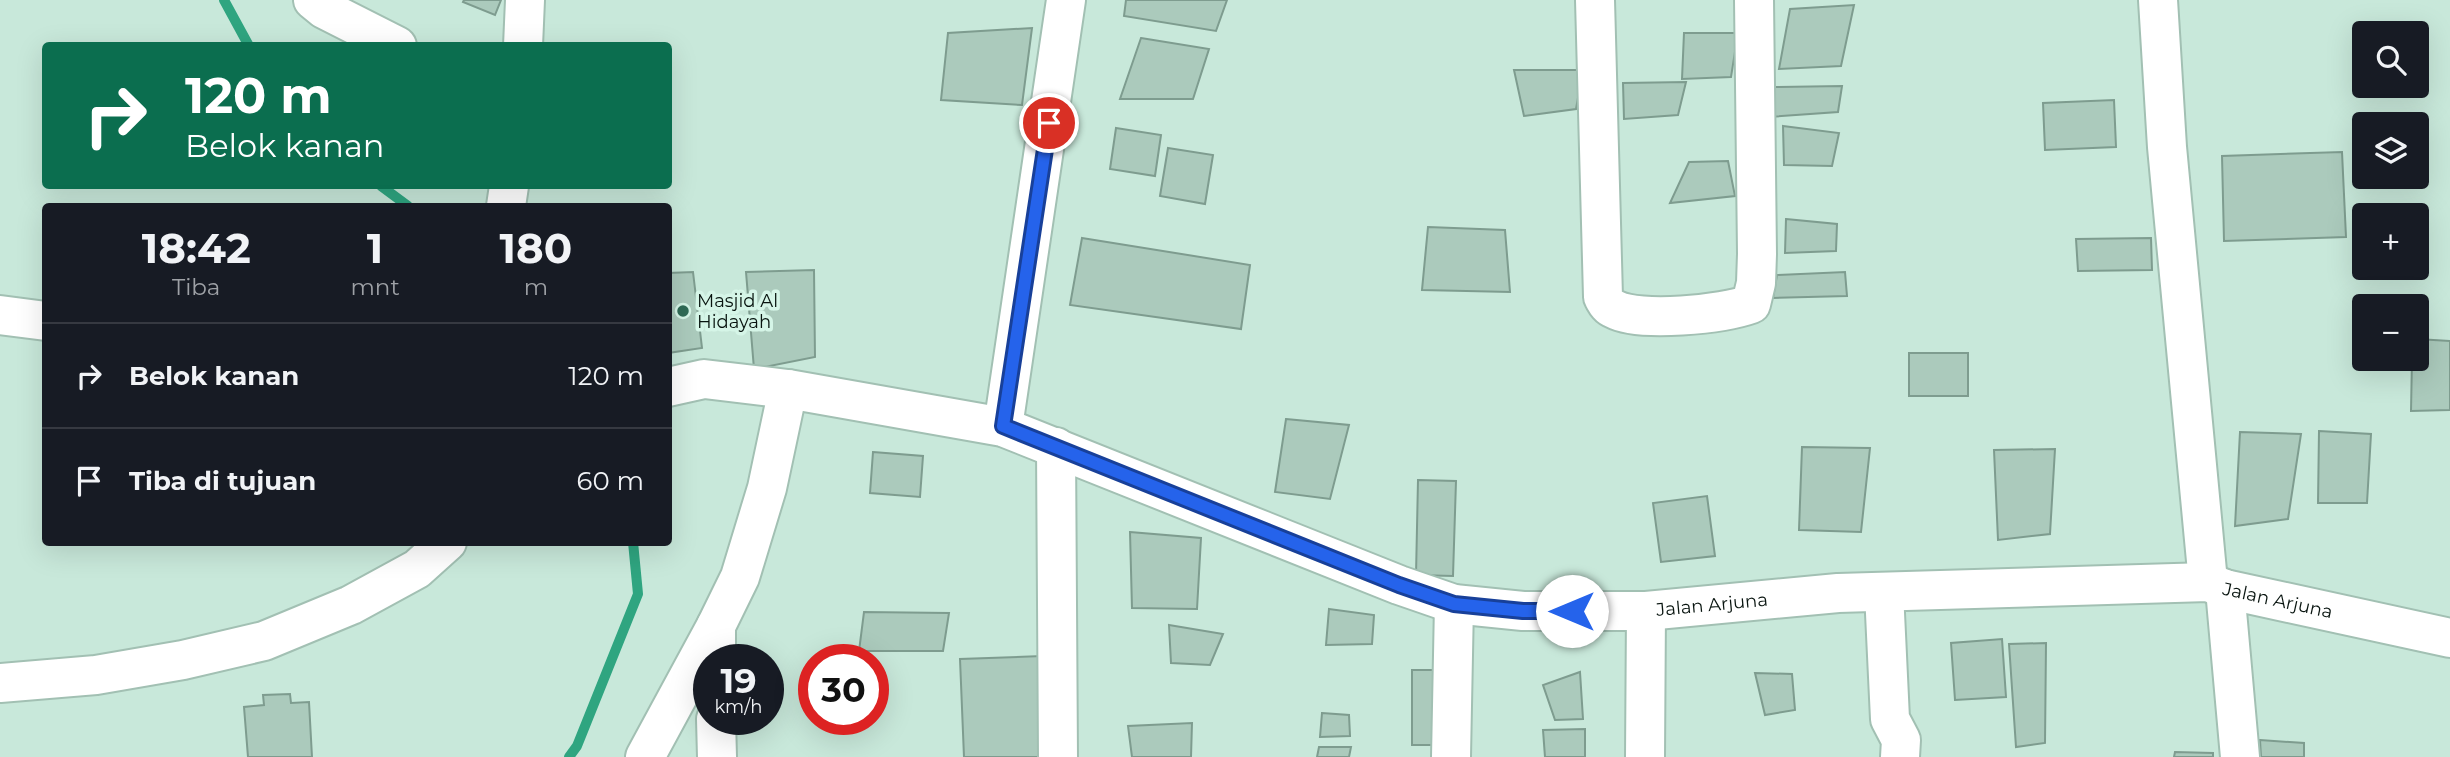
<!DOCTYPE html>
<html lang="id">
<meta charset="utf-8">
<style>
:root{--surface:#171b24;--page:#20242c;--text:#f1f3f6;--muted:#9ea1a6;--line:#363941}
body{margin:0;font-family:Montserrat,sans-serif;background:var(--page);color:var(--text);height:100vh;display:flex;flex-direction:column;font-size:26px;white-space:nowrap}
*{box-sizing:border-box;margin:0}
p{font-size:23px;color:var(--muted)}
.icon{flex:none;width:38px;height:38px;fill:none;stroke:currentColor;stroke-width:2;stroke-linecap:round;stroke-linejoin:round}
.map{position:relative;flex:1;overflow:hidden}
.panel{position:absolute;left:42px;top:203px;width:630px;height:343px;display:flex;flex-direction:column;background:var(--surface);border-radius:7px;box-shadow:0 7px 28px #0002}
.panel>*{flex:none}
.top-card{position:absolute;left:42px;top:42px;width:630px;height:147px;border-radius:7px;box-shadow:0 7px 28px #0002;background:#0b6e4f;color:#fff;overflow:hidden}
.fabs{position:absolute;left:2352px;top:21px;display:grid;gap:14px}
.fabs a{display:grid;place-items:center;width:77px;height:77px;border-radius:7px;background:var(--surface);box-shadow:0 7px 28px #0002;font-size:35px}
.speed{position:absolute;left:693px;top:644px;display:flex;gap:14px;font-size:35px;font-weight:700;text-align:center}
.speed>*{display:grid;place-content:center;width:91px;height:91px;border-radius:50%;background:var(--surface);box-shadow:0 7px 28px #0002;line-height:1}
.speed small{font-size:18px;font-weight:400}
.speed .limit{border:10px solid #d22;background:#fff;color:#111}
.pin{position:absolute;display:grid;place-items:center;width:60px;height:60px;color:#fff;margin:-30px;border:4px solid #fff;border-radius:50%;box-shadow:0 2px 7px #0007}
.me{position:absolute;width:77px;margin:-38px;rotate:270deg;stroke-linejoin:round;filter:drop-shadow(0 0 5px #0008)}
.turn{display:flex;align-items:center;gap:24px;height:147px;padding:0 28px;font-size:32px}
.turn .icon{width:91px;height:91px;stroke-width:2.5}
.turn b{display:block;font-size:49px;line-height:60px}
.eta{display:flex;justify-content:space-evenly;align-items:center;height:119px;text-align:center}
.eta b{font-size:42px;font-weight:700;line-height:49px}
ul{padding:0;list-style:none}
li{display:flex;align-items:center;gap:21px;height:105px;padding:0 28px;border-top:2px solid var(--line)}
li div{flex:1}
li b{display:block;font-size:26px}
li em{font-style:normal}
.map>svg:first-child{display:block}
</style>
<div class="map">
<svg width="2450" height="757" viewBox="0 0 2450 757">
<rect width="100%" height="100%" fill="#c8e8da"/>
<g fill="none" stroke-linecap="round" stroke-linejoin="round">
<!-- stream -->
<g stroke="#2fa580" stroke-width="10">
<path d="M224 0 249 46"/>
<path d="M381 186 408 206"/>
<path d="M569 757 577 746 638 594 633 542"/>
</g>
</g>
<!-- building -->
<g fill="#abcabc" stroke="#7e9c8f" stroke-width="2">
<path d="M464 0H501L495 15 463 2Z"/>
<path d="M1126 0H1227L1216 31 1124 16Z"/>
<path d="M1854 5 1841 66 1779 69 1790 9Z"/>
<path d="M1032 28 1022 105 941 100 948 33Z"/>
<path d="M1684 33H1738L1731 77 1682 79Z"/>
<path d="M1141 38 1209 49 1193 99H1120Z"/>
<path d="M1514 70H1583L1576 109 1524 116Z"/>
<path d="M1686 82 1678 115 1624 119 1623 83Z"/>
<path d="M1842 86 1838 112 1769 117 1774 87Z"/>
<path d="M2114 100 2116 147 2045 150 2043 103Z"/>
<path d="M1783 126 1839 133 1832 166 1784 165Z"/>
<path d="M1116 128 1161 135 1155 176 1110 169Z"/>
<path d="M1168 148 1213 155 1205 204 1160 196Z"/>
<path d="M2342 152 2346 237 2224 241 2222 156Z"/>
<path d="M1728 161 1735 196 1670 203 1689 162Z"/>
<path d="M1786 219 1837 224 1836 251 1785 253Z"/>
<path d="M1428 227 1505 230 1510 292 1422 290Z"/>
<path d="M1082 238 1250 265 1241 329 1070 305Z"/>
<path d="M2151 238 2152 270 2078 271 2076 239Z"/>
<path d="M814 270 815 357 754 369 746 272Z"/>
<path d="M693 272 702 348 668 353V273Z"/>
<path d="M1845 272 1847 296 1773 298 1777 275Z"/>
<path d="M2417 339 2450 341V410L2411 411 2412 359H2417Z"/>
<rect x="1909" y="353" width="59" height="43"/>
<path d="M1286 419 1349 425 1330 499 1275 492Z"/>
<path d="M2319 431 2371 434 2367 503H2318Z"/>
<path d="M2240 432 2301 434 2288 519 2235 526Z"/>
<path d="M1802 447 1870 448 1861 532 1799 530Z"/>
<path d="M2055 449 2050 534 1998 540 1994 450Z"/>
<path d="M873 452 923 456 920 497 870 493Z"/>
<path d="M1418 480 1456 481 1453 576 1416 575Z"/>
<path d="M1707 496 1715 556 1661 562 1653 503Z"/>
<path d="M1130 532 1201 538 1197 609 1132 608Z"/>
<path d="M1329 609 1374 615 1372 644 1326 645Z"/>
<path d="M864 612 949 613 943 651H859Z"/>
<path d="M1169 625 1223 634 1210 665 1171 663Z"/>
<path d="M2002 639 2006 697 1955 700 1951 643Z"/>
<path d="M2046 643 2045 743 2016 747 2009 644Z"/>
<path d="M1042 656 1039 757H964L960 659Z"/>
<path d="M1412 670H1449L1448 745H1412Z"/>
<path d="M1580 672 1583 719 1555 720 1543 685Z"/>
<path d="M1755 673 1792 674 1795 710 1765 715Z"/>
<path d="M290 694 291 703 309 702 312 757H248L244 707 264 705 263 695Z"/>
<path d="M1322 713 1349 715 1350 736 1320 737Z"/>
<path d="M1192 723 1191 757H1132L1128 726Z"/>
<path d="M1585 729V757H1545L1543 730Z"/>
<path d="M2260 740 2304 743V757H2261Z"/>
<path d="M1319 747H1351L1349 757H1317Z"/>
<path d="M2175 752 2213 753V757H2174Z"/>
</g>
<g fill="none" stroke-linecap="round" stroke-linejoin="round">
<defs>
<g id="minor">
<path d="M313 0 324 9 397 46"/>
<path d="M1595 0 1603 297C1606 302 1608 307 1614 309 1640 323 1723 314 1751 304L1756 283 1757 254 1754 0"/>
<path d="M2158 0 2167 147 2208 582"/>
<path d="M523 46 525 0"/>
<path d="M506 206 509 186"/>
<path d="M0 315 46 321"/>
<path id="s1" d="M668 387 704 379 788 389 1003 427 1399 585 1454 604 1523 611H1646L1838 593 2208 582 2225 589 2450 638"/>
<path d="M1003 427 1066 0"/>
<path d="M1056 447 1058 757"/>
<path d="M2225 589 2240 757"/>
<path d="M1884 592 1890 719 1901 740 1900 757"/>
<path d="M716 660V626L740 577 767 488 788 389"/>
<path d="M0 683 96 675 183 660 264 641 351 605 417 569 447 542"/>
<path d="M716 719 717 757"/>
<path d="M645 757 716 626"/>
<path d="M1451 757 1454 604"/>
<path d="M1645 757 1646 611"/>
</g>
</defs>
<!-- minor casing -->
<use href="#minor" stroke="#a2c0b3" stroke-width="42"/>
<!-- minor -->
<use href="#minor" stroke="#fff" stroke-width="38"/>
</g>
<g fill="none" stroke-linecap="round" stroke-linejoin="round">
<defs>
<path id="route" d="M1049 123 1003 426 1399 585 1454 604 1523 611H1572"/>
</defs>
<!-- route casing -->
<use href="#route" stroke="#184099" stroke-width="18"/>
<!-- route -->
<use href="#route" stroke="#2563eb" stroke-width="12"/>
</g>
<!-- markers -->
<circle fill="#2f6b56" stroke="#d5f5e7" stroke-width="2.5" cx="683" cy="311" r="7"/>
<g text-anchor="middle" dominant-baseline="central" stroke-width="7" stroke-linejoin="round" paint-order="stroke">
<!-- poi labels -->
<g font-size="18" fill="#08140f" stroke="#d5f5e7" text-anchor="start">
<text x="697" y="301">Masjid Al<tspan x="697" dy="21">Hidayah</tspan></text>
</g>
<!-- street labels -->
<g font-size="18" fill="#08140f" stroke="#d5f5e7">
<text stroke="none"><textPath href="#s1" startOffset="1652">Jalan Arjuna</textPath></text>
<text stroke="none"><textPath href="#s1" startOffset="1083">Jalan Arjuna</textPath></text>
</g>
</g>
</svg>
<div class="fabs">
<a><svg class="icon" aria-label="search" viewBox="0 0 24 24"><circle cx="10" cy="10" r="6"/><path d="M15 15l6 6"/></svg></a>
<a><svg class="icon" aria-label="layers" viewBox="0 0 24 24"><path d="M12 4l9 5-9 5-9-5zM3 14l9 5 9-5"/></svg></a>
<a>+</a>
<a>−</a>
</div>
<div class="speed"><div>19<small>km/h</small></div><div class="limit">30</div></div>
<div class="pin" style="left:1049px;top:123px;background:#d93025"><svg class="icon" aria-label="arrive" viewBox="0 0 24 24"><path d="M6 21V4h12l-3 4 3 4H6"/></svg></div>
<svg class="me" style="left:1572px;top:611px" viewBox="-20 -20 40 40"><circle r="19" fill="#fff"/><path d="M0-13L10 11 0 6-10 11z" fill="#2563eb"/></svg>
<div class="top-card">
<div class="turn"><svg class="icon" aria-label="right" viewBox="0 0 24 24"><path d="M7 20v-9h11M14 6l5 5-5 5"/></svg><div><b>120 m</b>Belok kanan</div></div>
</div>
<section class="panel">
<div class="eta">
<div><b>18:42</b><p>Tiba</p></div>
<div><b>1</b><p>mnt</p></div>
<div><b>180</b><p>m</p></div>
</div>
<ul>
<li><svg class="icon" aria-label="right" viewBox="0 0 24 24"><path d="M7 20v-9h11M14 6l5 5-5 5"/></svg><div><b>Belok kanan</b></div><em>120 m</em></li>
<li><svg class="icon" aria-label="arrive" viewBox="0 0 24 24"><path d="M6 21V4h12l-3 4 3 4H6"/></svg><div><b>Tiba di tujuan</b></div><em>60 m</em></li>
</ul>
</section>
</div>
